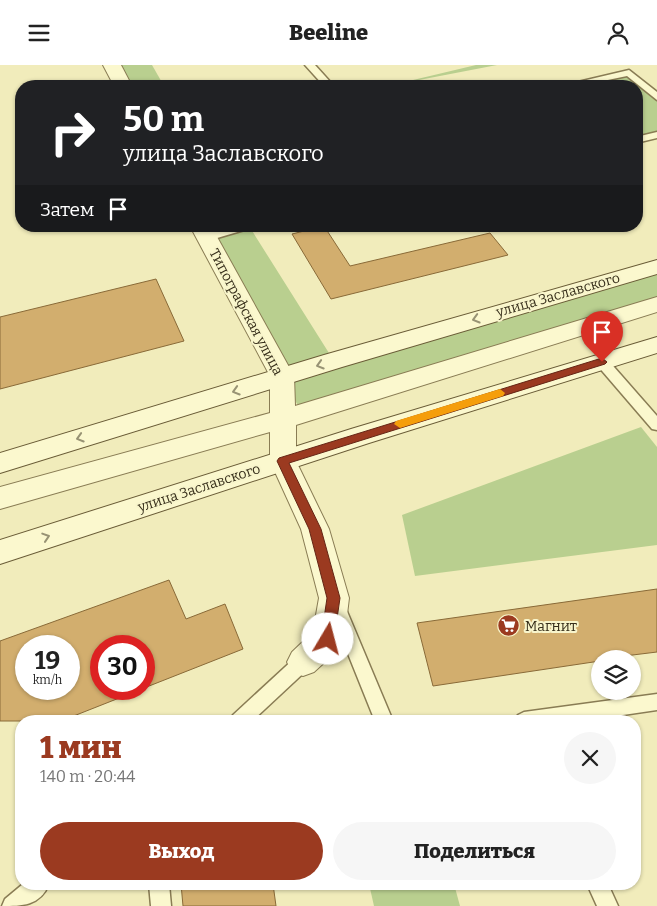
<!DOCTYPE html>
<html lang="ru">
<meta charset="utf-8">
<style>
:root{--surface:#fff;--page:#f6f6f6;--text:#222;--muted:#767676;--accent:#9b3a20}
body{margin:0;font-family:Bitter,serif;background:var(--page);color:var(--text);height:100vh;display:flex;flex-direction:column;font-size:19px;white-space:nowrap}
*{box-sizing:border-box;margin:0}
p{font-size:16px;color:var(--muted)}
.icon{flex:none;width:28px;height:28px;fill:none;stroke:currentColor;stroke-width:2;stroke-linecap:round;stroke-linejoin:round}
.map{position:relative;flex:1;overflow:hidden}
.side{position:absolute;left:15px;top:650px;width:626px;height:175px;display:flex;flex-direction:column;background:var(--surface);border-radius:20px;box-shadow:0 1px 4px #0004}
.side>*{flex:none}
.banner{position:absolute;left:15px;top:15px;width:628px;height:152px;border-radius:20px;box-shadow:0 1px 4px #0004;background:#202124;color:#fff;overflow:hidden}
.controls{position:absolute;left:591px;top:585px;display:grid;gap:10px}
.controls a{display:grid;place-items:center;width:50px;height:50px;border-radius:50%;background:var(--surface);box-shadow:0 1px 4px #0004;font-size:25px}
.speed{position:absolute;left:15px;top:570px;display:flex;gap:10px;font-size:25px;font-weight:700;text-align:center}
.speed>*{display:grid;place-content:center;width:65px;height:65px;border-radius:50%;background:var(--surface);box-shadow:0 1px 4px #0004;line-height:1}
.speed small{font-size:12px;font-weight:400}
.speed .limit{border:8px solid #d22;background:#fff;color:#111}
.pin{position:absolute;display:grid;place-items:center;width:42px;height:42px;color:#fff;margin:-51px -21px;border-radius:50% 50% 50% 0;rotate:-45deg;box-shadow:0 0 5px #0007}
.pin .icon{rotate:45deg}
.me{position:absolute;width:55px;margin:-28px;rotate:8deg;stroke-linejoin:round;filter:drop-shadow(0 0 4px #0008)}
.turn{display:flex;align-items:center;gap:18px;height:105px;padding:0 25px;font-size:22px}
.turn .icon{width:65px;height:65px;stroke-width:2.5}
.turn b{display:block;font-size:35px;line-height:42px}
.then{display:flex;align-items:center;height:48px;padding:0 25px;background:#0003;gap:10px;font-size:19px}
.round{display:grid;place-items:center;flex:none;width:52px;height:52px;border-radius:26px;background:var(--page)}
.summary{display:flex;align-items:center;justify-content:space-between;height:85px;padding:0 25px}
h1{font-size:30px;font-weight:800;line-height:38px;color:var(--accent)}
.button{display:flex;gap:10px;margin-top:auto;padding:10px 25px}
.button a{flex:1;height:58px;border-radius:30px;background:var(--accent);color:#fff;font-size:20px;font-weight:800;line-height:58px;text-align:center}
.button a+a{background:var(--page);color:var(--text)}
header{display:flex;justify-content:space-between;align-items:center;height:65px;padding:0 25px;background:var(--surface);font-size:22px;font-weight:800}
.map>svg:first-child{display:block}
</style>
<header><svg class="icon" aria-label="menu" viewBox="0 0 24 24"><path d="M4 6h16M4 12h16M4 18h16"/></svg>Beeline<svg class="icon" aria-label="person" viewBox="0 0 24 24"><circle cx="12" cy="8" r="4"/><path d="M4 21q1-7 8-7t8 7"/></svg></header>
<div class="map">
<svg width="657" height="841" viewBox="0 0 657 841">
<rect width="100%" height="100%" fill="#f1ecbb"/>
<!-- green -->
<g fill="#b9cf8f">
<path d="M112 0H152L164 21H123Z"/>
<path d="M476 0H497L388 21Z"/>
<path d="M629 8 657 32V70L636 75V21H566Z"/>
<path d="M200 161H249L334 296 657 202V239L302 348Z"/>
<path d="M641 362 657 382V480L415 511 402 450Z"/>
<path d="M369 819H454L460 841H374Z"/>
</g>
<!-- building -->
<g fill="#d2ae6e" stroke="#896a38" fill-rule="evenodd">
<path d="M324 161 350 201 490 168 508 190 331 234 292 169Z"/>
<path d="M156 214 184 276 0 324V252Z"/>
<path d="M169 515 186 554 225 539 243 584 144 623V581H101V624H142L61 656H0V576ZM26 581H69V624H26Z"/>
<path d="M657 524V587L600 594V596L433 621 417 558Z"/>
<path d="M181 819H273L276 841H183Z"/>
</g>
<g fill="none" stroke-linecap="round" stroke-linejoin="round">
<defs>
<g id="lane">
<path d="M305 0H315L334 21H324Z"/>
<path d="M629 5 657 27V35L627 11 579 21H561Z"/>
<path d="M657 67V73L636 78V72Z"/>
<path d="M237 161H258L207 176 201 172 203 170Z"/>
<path d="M602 292 607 294 657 351V365L652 364 597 300 595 297Z"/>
<path d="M338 537 344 539 346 544 393 656H375L330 544 332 539Z"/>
<path d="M303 589 309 591 312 597 309 603 252 656H230L233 650 297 591Z"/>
<path d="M657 629V645L582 656H515L518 650 524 647Z"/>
<path d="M23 819H49C40 841 22 841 2 841L5 834Z"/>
<path d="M149 819H169L171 841H151Z"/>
<path d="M587 819H608L618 841H597Z"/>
</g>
<g id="street">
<path d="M103 0H121L132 21H114Z"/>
<path d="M190 161H211L294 311 295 341 657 232V247L296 360V396L329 464 349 533 344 574 339 584 314 607 303 611 292 607 287 597 292 587 313 567 319 533 301 464 270 396V367L0 444V422L270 348V311Z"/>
</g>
<g id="secondary">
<path d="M657 195V209L342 302 0 408V388L324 290Z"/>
<path d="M657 272V288L369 378 0 499V475L351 364Z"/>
</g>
</defs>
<!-- lane casing -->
<use href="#lane" stroke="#897c54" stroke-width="3"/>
<!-- street casing -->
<use href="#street" stroke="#897c54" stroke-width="2"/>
<!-- secondary casing -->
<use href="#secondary" stroke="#6a5c37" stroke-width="2"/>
<!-- lane -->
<use href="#lane" fill="#fbf8ce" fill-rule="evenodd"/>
<!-- street -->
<use href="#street" fill="#fbf8ce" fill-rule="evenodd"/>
<!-- secondary -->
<use href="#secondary" fill="#fbf8ce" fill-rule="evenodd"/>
</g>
<!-- one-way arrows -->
<defs><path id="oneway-chevron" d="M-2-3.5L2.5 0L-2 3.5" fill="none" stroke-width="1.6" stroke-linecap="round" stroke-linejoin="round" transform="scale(1.25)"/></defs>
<g stroke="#989374">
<use href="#oneway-chevron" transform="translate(476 254) rotate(164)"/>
<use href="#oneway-chevron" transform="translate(320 300) rotate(163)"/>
<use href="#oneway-chevron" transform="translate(236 326) rotate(163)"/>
<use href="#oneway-chevron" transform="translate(80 373) rotate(163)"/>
<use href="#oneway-chevron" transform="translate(46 472) rotate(-18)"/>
</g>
<!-- route -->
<path fill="#9b3a20" stroke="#652615" d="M602 293 607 297 605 299 289 398 321 464 340 533 334 574 332 578 328 580 323 578 321 574 327 533 309 464 277 396 279 393Z"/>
<!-- slow -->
<path fill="#f59e0b" d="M500 324 505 328 503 331 400 363 394 359 396 356Z"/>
<!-- icons -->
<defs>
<symbol id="supermarket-disc" viewBox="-11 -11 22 22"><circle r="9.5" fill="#9b3a20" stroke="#f8f5cb"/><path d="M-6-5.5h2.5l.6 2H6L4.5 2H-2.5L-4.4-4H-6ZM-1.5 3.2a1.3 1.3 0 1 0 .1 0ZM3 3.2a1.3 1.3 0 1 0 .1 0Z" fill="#fff"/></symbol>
</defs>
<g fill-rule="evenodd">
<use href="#supermarket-disc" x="496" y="548" width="25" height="25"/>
</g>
<g text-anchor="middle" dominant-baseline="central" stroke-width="4" stroke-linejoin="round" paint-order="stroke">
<!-- street labels -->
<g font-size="14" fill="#362e1a" stroke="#f8f5cb">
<text transform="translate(558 230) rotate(-16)">улица Заславского</text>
<text transform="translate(246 247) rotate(62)">Типографская улица</text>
<text transform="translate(199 423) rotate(-18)">улица Заславского</text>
</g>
<!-- poi labels -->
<g font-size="14" fill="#362e1a" stroke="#f8f5cb" text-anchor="start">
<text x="525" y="561">Магнит</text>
</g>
</g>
</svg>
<div class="controls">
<a><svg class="icon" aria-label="layers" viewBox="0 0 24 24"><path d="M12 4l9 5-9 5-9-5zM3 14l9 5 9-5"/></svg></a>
</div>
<div class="speed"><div>19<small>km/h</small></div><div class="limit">30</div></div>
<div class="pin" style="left:602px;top:297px;background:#d93025"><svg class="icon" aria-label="arrive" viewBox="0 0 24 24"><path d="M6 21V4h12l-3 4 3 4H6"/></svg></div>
<svg class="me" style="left:328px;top:574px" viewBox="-20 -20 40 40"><circle r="19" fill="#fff"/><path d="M0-13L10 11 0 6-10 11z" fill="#9b3a20"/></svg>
<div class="banner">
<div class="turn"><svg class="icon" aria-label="right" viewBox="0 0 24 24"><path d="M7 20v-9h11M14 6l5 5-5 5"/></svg><div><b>50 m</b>улица Заславского</div></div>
<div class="then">Затем<svg class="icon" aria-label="arrive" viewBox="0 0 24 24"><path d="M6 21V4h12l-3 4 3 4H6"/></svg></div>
</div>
<section class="side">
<div class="summary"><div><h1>1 мин</h1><p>140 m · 20:44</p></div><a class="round"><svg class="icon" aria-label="close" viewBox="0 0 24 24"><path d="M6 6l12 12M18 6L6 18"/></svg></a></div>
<div class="button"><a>Выход</a><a>Поделиться</a></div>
</section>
</div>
